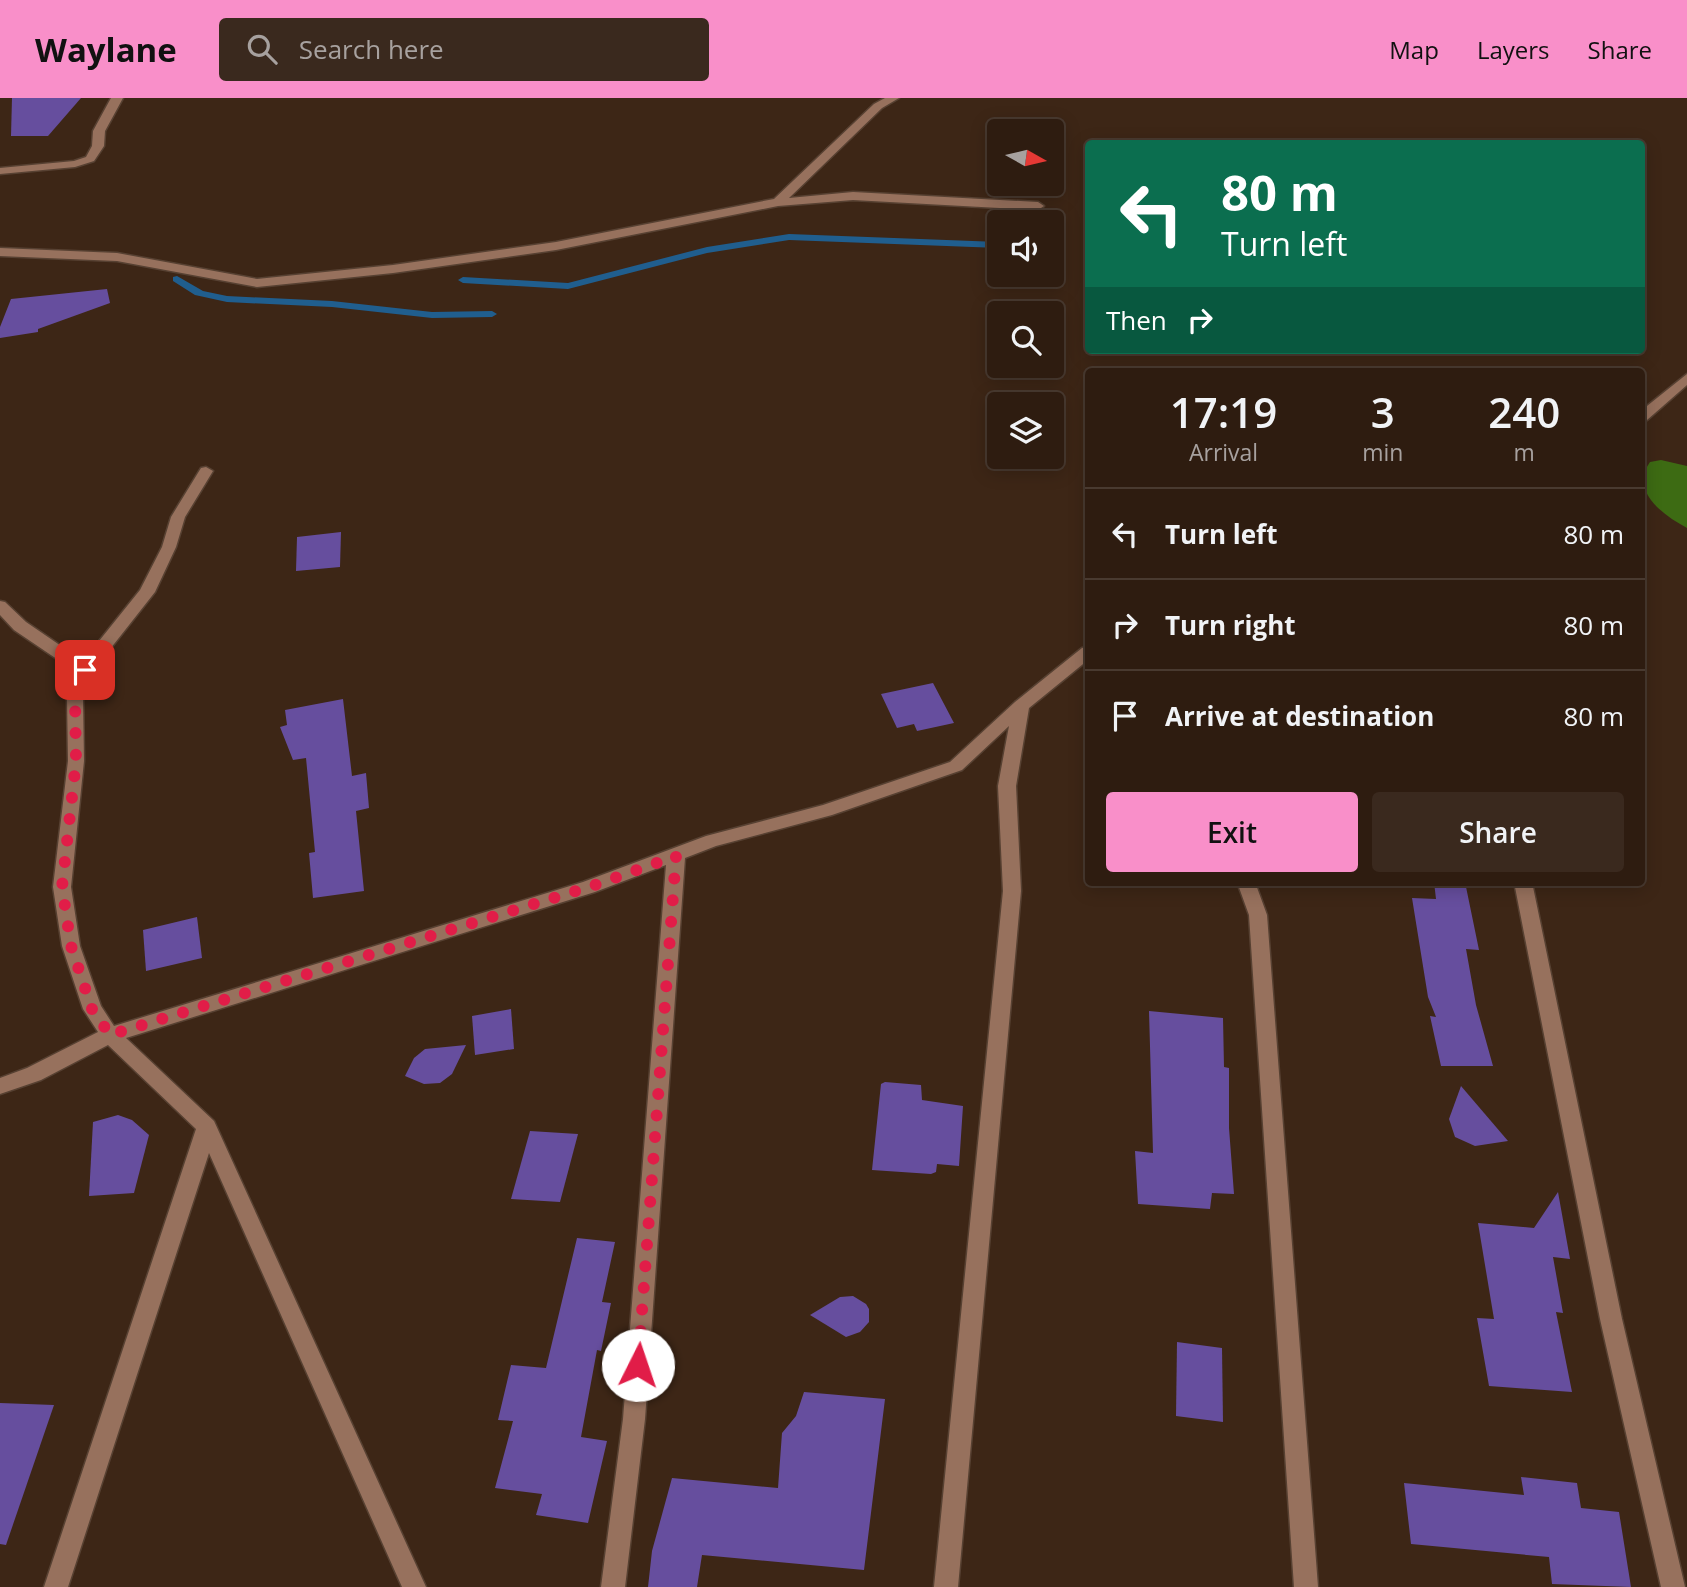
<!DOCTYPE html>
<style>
:root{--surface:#2e1c10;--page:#3a291e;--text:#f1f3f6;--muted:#a7a19f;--line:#493a30;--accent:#f98fc9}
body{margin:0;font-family:"Open Sans",sans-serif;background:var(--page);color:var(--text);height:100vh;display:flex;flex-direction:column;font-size:26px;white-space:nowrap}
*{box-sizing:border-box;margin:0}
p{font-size:23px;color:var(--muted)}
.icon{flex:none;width:38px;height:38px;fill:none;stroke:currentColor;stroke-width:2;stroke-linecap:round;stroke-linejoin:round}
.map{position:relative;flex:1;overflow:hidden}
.details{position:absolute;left:1085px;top:270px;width:560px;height:518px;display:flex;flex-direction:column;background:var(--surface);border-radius:7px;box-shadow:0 4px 18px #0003,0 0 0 2px var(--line)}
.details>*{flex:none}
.hud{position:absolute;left:1085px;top:42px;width:560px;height:214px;border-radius:7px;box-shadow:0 4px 18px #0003,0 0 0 2px var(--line);background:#0b6e4f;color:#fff;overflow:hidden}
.needle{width:46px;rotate:98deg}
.fabs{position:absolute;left:987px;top:21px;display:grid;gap:14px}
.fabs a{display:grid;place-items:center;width:77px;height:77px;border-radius:7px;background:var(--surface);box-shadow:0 4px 18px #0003,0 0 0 2px var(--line);font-size:35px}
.pin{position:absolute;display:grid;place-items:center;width:60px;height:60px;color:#fff;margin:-30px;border-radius:14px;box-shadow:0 4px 10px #0006}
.me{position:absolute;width:77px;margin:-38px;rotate:4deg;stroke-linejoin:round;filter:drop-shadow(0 0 5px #0008)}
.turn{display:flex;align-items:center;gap:24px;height:147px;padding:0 21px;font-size:32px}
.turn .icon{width:91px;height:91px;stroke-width:2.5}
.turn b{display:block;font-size:49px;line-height:60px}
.then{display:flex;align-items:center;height:66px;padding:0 21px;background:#0003;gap:14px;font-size:26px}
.eta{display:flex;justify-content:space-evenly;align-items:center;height:119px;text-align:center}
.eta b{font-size:42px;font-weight:600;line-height:49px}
.primary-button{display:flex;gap:14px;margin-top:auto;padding:14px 21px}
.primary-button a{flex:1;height:80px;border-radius:7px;background:var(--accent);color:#111;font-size:28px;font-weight:600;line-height:80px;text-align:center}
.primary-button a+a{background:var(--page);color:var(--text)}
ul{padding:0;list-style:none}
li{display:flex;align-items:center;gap:21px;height:91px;padding:0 21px;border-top:2px solid var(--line)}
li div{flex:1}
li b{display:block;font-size:26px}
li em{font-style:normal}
header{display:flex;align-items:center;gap:42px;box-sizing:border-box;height:98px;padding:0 35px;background:var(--accent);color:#111}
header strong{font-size:33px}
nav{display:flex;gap:38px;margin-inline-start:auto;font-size:24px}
.search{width:490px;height:63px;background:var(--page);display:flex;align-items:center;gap:18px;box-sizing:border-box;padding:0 24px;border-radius:7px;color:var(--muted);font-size:26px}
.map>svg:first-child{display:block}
</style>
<header>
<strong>Waylane</strong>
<div class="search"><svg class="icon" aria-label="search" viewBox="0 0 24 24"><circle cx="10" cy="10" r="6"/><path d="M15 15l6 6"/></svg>Search here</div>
<nav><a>Map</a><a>Layers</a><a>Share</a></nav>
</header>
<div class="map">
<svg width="1687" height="1489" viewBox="0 0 1687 1489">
<rect width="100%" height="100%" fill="#3d2616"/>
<!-- forest -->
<path fill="#3d6b13" d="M1661 362 1687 368V430C1663 417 1629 393 1650 364Z"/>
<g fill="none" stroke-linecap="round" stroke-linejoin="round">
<!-- stream -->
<g fill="#205e8e" fill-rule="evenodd">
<path d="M789 136 999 144V150L789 142 707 155 568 191 463 185 458 182 463 179 568 185 707 149Z"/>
<path d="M177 178 203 193 227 198 332 203 432 214 492 213 497 216 492 219 432 220 332 209 227 204 195 197 173 183V179Z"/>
</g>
</g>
<!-- building -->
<g fill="#664e9e">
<path d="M12 0H81L48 38H11Z"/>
<path d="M107 191 110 205 38 231V234L0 240V229L11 201Z"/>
<path d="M341 434 340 469 296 473 297 439Z"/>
<path d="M933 585 954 625 917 633 914 626 897 630 881 596Z"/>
<path d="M343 601 352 678 366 675 369 710 356 713 364 793 313 800 309 755 315 754 306 660 293 662 280 629 287 627 285 612Z"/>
<path d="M1434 784H1465L1479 852 1466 851 1476 907 1493 968H1441L1430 918 1436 919 1428 899 1412 800 1436 801Z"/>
<path d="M197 819 202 860 146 873 143 832Z"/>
<path d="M511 911 514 951 475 957 472 918Z"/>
<path d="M1149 913 1223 920 1224 969 1229 970V1030L1234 1096 1212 1095 1210 1111 1138 1106 1135 1053 1153 1055Z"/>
<path d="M466 947 452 976 440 985 424 986 405 978 414 960 425 951Z"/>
<path d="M885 984 921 987 922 1002 963 1008 959 1068 937 1066 936 1074 931 1076 872 1072 881 986Z"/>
<path d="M1461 988 1508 1043 1475 1048 1455 1039 1449 1021Z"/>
<path d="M118 1017 132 1022 149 1037 134 1095 89 1098 93 1024Z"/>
<path d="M530 1033 578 1036 560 1104 511 1101Z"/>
<path d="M1558 1094 1570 1161 1553 1159 1563 1215 1556 1214 1572 1294 1489 1288 1477 1220 1494 1221 1478 1125 1534 1130Z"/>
<path d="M577 1140 615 1144 602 1204 611 1205 601 1253 597 1252 581 1339 607 1343 588 1425 536 1417 542 1396 495 1390 513 1323 498 1322 511 1267 546 1270Z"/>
<path d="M853 1198 866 1206 869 1211V1224L860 1234 846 1239 810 1217 840 1199Z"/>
<path d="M1177 1244 1222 1250 1223 1324 1176 1318Z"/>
<path d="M804 1294 885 1301 864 1472 702 1457 697 1489H648L652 1453 672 1380 778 1390 782 1335 796 1318Z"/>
<path d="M0 1305 54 1307 6 1447 0 1446Z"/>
<path d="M1521 1379 1577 1385 1581 1410 1619 1414 1631 1489 1552 1486 1549 1459 1411 1446 1404 1385 1524 1397Z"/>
</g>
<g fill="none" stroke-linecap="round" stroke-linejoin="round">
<defs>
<g id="minor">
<path d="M111 0H123L105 33 104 48 94 63 75 69 0 76V70L74 63 86 59 92 48 93 33Z"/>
<path d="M885 0H899L882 10 789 100 853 94 1038 104 1044 108 1038 112 853 102 778 108 556 152 393 175 257 189 117 163 0 158V150L117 155 257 181 393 167 556 144 774 101 874 6Z"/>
<path d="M1687 276V287L1647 322 1642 323V312Z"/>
<path d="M206 369 213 373 185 419 176 449 155 494 92 574 83 600 84 663 71 789 80 848 101 908 114 928 583 784 706 738 823 707 950 664 1015 604 1082 550 1088 549V562L1029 610 1016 688 1021 793 958 1489H934L1003 793 998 688 1009 628 962 672 832 717 716 748 685 760 645 1321 625 1489H601L623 1321 666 767 595 794 126 940 214 1023 426 1489H402L209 1055 68 1489H44L196 1031 108 947 41 982 0 996V980L27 970 98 934 83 911 62 848 53 789 68 663 67 600 76 574 14 532 0 517V503L5 504 26 524 83 563 140 492 162 449 171 419 201 370Z"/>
<path d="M1237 784H1255L1267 817 1318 1489H1294L1249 817Z"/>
<path d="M1514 784H1532L1622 1221 1685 1489H1661L1600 1221Z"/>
</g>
</defs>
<!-- minor casing -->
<use href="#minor" stroke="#574132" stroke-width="3"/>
<!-- minor -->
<use href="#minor" fill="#97715d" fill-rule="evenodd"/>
</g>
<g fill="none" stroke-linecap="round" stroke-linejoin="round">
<!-- route -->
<path stroke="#e11d48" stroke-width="12" stroke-dasharray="0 21.6" d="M85 572 75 600 76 663 62 789 71 848 92 911 110 937 589 789 676 758 638 1267"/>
</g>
</svg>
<div class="fabs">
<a><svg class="needle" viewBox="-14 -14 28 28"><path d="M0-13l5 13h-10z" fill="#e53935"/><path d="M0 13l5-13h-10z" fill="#a7a19f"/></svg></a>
<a><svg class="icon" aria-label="sound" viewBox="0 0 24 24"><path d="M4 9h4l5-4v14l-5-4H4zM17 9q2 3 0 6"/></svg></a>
<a><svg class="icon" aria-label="search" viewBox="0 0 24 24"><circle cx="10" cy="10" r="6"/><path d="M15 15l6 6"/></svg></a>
<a><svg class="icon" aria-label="layers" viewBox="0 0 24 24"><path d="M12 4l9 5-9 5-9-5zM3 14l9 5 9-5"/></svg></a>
</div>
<div class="pin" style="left:85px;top:572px;background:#d93025"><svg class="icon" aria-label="arrive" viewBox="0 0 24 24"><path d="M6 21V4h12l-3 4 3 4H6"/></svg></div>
<svg class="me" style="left:638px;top:1267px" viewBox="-20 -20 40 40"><circle r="19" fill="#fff"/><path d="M0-13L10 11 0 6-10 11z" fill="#e11d48"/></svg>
<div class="hud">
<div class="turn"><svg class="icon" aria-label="left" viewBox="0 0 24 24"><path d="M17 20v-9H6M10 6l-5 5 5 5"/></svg><div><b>80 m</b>Turn left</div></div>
<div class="then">Then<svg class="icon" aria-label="right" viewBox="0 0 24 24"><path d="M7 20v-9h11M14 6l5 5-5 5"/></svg></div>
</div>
<section class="details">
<div class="eta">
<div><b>17:19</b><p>Arrival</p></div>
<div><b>3</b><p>min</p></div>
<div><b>240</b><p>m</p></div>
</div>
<ul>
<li><svg class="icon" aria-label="left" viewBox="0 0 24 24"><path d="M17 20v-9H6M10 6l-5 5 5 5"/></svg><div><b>Turn left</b></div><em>80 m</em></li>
<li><svg class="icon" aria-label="right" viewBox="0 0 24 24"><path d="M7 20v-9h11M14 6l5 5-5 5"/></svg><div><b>Turn right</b></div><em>80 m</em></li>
<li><svg class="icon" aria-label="arrive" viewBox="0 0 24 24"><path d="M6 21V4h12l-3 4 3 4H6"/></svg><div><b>Arrive at destination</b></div><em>80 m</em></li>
</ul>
<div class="primary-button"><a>Exit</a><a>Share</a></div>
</section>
</div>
